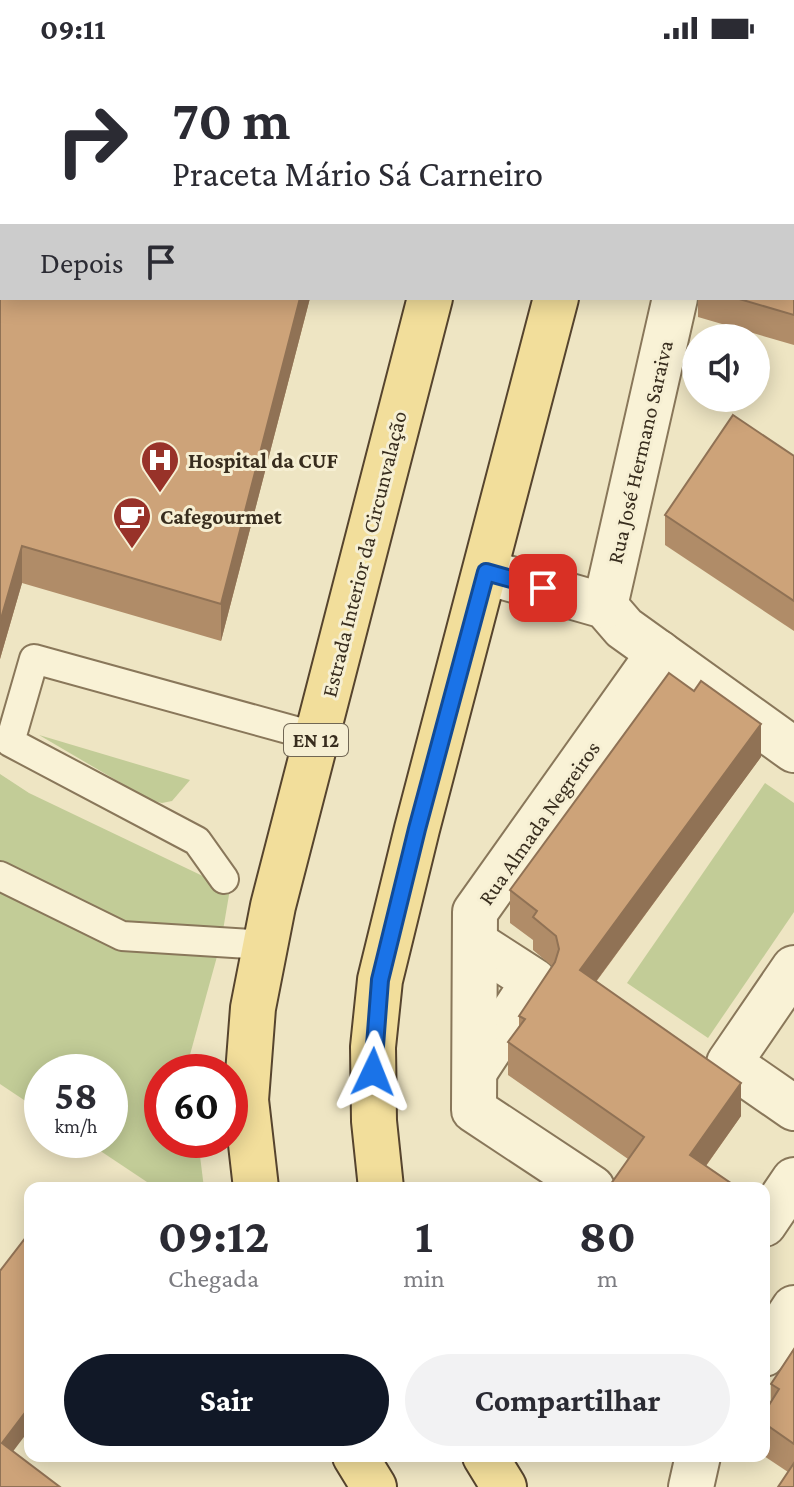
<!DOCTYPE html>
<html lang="pt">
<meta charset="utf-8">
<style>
:root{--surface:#fff;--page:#f2f2f3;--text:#2b2b33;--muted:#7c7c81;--accent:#111827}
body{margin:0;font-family:"Crimson Pro",serif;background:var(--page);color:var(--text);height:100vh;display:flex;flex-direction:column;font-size:30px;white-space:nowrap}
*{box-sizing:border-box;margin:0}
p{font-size:26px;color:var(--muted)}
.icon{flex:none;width:44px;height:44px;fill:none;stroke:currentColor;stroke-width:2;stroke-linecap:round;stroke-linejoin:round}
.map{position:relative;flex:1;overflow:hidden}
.sheet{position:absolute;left:24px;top:1126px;width:746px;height:280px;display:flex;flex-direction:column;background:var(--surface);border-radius:16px;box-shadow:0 4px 20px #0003}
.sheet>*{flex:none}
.banner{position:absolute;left:0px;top:0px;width:794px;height:244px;box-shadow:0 4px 20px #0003;background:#fff;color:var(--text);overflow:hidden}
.tools{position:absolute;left:682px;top:268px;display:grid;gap:16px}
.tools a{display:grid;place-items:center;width:88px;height:88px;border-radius:50%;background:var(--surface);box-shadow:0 4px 20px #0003;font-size:40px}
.speed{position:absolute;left:24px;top:998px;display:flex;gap:16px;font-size:40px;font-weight:700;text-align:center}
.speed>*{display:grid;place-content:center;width:104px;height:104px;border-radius:50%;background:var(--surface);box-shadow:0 4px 20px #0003;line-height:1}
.speed small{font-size:20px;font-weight:400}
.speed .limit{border:12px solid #d22;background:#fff;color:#111}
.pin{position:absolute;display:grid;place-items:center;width:68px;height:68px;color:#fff;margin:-34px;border-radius:16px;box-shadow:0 4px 12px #0006}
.me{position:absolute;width:88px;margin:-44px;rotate:2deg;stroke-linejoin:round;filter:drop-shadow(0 0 6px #0008)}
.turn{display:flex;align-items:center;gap:28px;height:168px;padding:0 40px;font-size:36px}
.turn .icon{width:104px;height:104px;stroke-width:2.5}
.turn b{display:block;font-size:56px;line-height:68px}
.then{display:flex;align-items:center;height:76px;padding:0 40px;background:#0003;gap:16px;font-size:30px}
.eta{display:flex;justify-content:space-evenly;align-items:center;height:136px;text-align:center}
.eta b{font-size:48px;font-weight:700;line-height:56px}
.primary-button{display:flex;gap:16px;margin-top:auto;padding:16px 40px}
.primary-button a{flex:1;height:92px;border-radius:48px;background:var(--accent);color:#fff;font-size:32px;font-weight:700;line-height:92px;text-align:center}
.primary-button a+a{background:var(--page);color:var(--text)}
.status{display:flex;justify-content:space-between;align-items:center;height:56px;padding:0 40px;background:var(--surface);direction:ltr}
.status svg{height:22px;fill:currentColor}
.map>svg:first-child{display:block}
</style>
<div class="status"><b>09:11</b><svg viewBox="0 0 49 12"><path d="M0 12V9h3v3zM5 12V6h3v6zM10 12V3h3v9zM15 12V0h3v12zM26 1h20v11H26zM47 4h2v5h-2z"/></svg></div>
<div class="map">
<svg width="794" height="1431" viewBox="0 0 794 1431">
<rect width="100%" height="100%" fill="#eee5c3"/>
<!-- green -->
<g fill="#c2cc97">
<path d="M0 0H434L2 2V23Z"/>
<path d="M39 679 190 724 172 745 162 747 150 744Z"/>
<path d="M0 718 29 737 230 833 221 886 188 1006 189 1016H162V1084H198L204 1132H156L84 1084H110V1016H42V1056L0 1028Z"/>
<path d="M765 727 794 747V856L708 982 627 927Z"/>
</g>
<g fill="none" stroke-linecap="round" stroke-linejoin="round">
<defs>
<g id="service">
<path d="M0 820 122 880 266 889"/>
<path d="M224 823 197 785 10 686 34 603 317 681"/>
</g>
<g id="minor">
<path d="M730 2V0"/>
<path d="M486 516 605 550 624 572 794 694"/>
<path d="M605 550 675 242"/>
<path d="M794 912 729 1007 794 1052"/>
<path d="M475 1015 534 925 475 887"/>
<path d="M592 1132 474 1054 475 856 659 597"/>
<path d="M764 1168 794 1124"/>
<path d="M764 1298 794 1252"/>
<path d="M691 1431 698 1400"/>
</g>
<g id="primary">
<path d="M492 2V0"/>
<path d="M617 2 618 0"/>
<path d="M256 1132 246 1044 253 952 273 850 430 242"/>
<path d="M381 1132 374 1065 373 991 380 924 417 773 556 242"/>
<path d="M355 1400 374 1431"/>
<path d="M485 1400 504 1431"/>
</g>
</defs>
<!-- service casing -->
<use href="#service" stroke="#89775a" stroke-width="32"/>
<!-- minor casing -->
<use href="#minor" stroke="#89775a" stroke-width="48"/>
<!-- primary casing -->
<use href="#primary" stroke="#56442e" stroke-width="48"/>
<!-- service -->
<use href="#service" stroke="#f9f2d6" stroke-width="28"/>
<!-- minor -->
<use href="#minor" stroke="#f9f2d6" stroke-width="44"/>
<!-- primary -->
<use href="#primary" stroke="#f2de9b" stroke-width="44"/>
</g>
<!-- wall -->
<g fill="#b08c68">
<path d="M794 0V92L792 91V2Z"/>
<path d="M0 23 2 242H310L221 585 22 527 0 603Z"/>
<path d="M794 160V289L698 261V242H792Z"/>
<path d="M794 400V575L665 489V459Z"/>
<path d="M761 701 596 926 741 1060 706 1110 735 1132 628 1103 508 1019V986L519 970V960L552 910 533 894V884L510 867V834Z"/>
<path d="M794 1293V1431L788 1416 764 1400V1357L771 1345V1328Z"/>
</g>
<!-- shaded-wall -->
<g fill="#907255">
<path d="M300 242H310L221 585V548Z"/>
<path d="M22 490V527L0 603V566Z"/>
<path d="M761 668V701L580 947V914Z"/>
<path d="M741 1027V1060L690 1132V1099Z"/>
<path d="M30 1350V1373L2 1410V1387Z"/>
</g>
<!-- building -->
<g fill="#cda379" stroke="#907255" stroke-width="2">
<path d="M765 0H794V62L792 61V2H764Z"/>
<path d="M0 23 2 24V242H300L221 548 22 490 0 566Z"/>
<path d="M792 159 794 160V259L736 242H792Z"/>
<path d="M733 359 794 400V545L665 459Z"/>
<path d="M669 617 694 635 701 625 761 668 580 914 741 1027 690 1099 735 1130 733 1132H608L644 1081 508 986 525 963 519 960 555 906 559 893 556 880 533 861 537 855 510 834Z"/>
<path d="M30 1176V1350L2 1387 60 1431H0V1215Z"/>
<path d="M794 1293V1388L764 1367V1357L779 1333 771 1328Z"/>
<path d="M794 1407V1431H778Z"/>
</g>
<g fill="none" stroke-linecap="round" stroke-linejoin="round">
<defs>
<path id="route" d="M373 1016 380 924 417 773 486 516 543 532"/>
</defs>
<!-- route casing -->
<use href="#route" stroke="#114b97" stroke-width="20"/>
<!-- route -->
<use href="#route" stroke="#1a73e8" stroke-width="14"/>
</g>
<!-- icons -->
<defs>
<symbol id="hospital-pin" viewBox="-11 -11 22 30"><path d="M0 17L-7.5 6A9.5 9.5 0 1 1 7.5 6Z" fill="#983229" stroke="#f6efd3"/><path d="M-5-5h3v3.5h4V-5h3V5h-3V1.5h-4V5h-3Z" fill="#fff"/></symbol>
<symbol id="cafe-pin" viewBox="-11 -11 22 30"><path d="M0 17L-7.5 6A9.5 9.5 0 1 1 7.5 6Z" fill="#983229" stroke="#f6efd3"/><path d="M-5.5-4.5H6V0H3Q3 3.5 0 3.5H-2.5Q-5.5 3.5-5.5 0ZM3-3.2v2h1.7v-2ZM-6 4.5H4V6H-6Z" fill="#fff"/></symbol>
</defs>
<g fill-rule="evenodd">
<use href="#hospital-pin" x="138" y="382" width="44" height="60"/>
<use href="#cafe-pin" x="110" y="438" width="44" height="60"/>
</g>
<g text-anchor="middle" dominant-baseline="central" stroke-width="6" stroke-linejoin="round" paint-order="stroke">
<!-- shield labels -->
<rect fill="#f6efd3" stroke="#716754" stroke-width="2" x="284" y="668" width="64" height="32" rx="6"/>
<g font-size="20" font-weight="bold" fill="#382d1e">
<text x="316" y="684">EN 12</text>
</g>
<!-- street labels -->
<g font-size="22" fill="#382d1e" stroke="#f6efd3">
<text transform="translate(640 396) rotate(-77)">Rua José Hermano Saraiva</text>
<text transform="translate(364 498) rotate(-76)">Estrada Interior da Circunvalação</text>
<text transform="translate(539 767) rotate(-55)">Rua Almada Negreiros</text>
</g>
<!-- poi labels -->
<g font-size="22" font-weight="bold" fill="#382d1e" stroke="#f6efd3" text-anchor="start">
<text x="188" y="404">Hospital da CUF</text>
<text x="160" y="460">Cafegourmet</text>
</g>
</g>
</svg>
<div class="tools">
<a><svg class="icon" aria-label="sound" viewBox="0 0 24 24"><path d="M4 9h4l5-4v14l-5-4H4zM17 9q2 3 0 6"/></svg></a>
</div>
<div class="speed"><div>58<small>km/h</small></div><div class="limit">60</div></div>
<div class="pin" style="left:543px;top:532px;background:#d93025"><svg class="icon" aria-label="arrive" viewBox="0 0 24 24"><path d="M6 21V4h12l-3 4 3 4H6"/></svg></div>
<svg class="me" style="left:373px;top:1016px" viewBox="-20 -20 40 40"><path d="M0-17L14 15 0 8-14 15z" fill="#1a73e8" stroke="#fff" stroke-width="4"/></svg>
<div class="banner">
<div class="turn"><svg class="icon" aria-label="right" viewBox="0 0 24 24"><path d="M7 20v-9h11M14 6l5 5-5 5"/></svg><div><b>70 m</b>Praceta Mário Sá Carneiro</div></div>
<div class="then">Depois<svg class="icon" aria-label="arrive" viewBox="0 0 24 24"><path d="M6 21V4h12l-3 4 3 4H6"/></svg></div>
</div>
<section class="sheet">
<div class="eta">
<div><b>09:12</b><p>Chegada</p></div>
<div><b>1</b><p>min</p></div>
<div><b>80</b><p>m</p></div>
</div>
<div class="primary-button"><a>Sair</a><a>Compartilhar</a></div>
</section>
</div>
